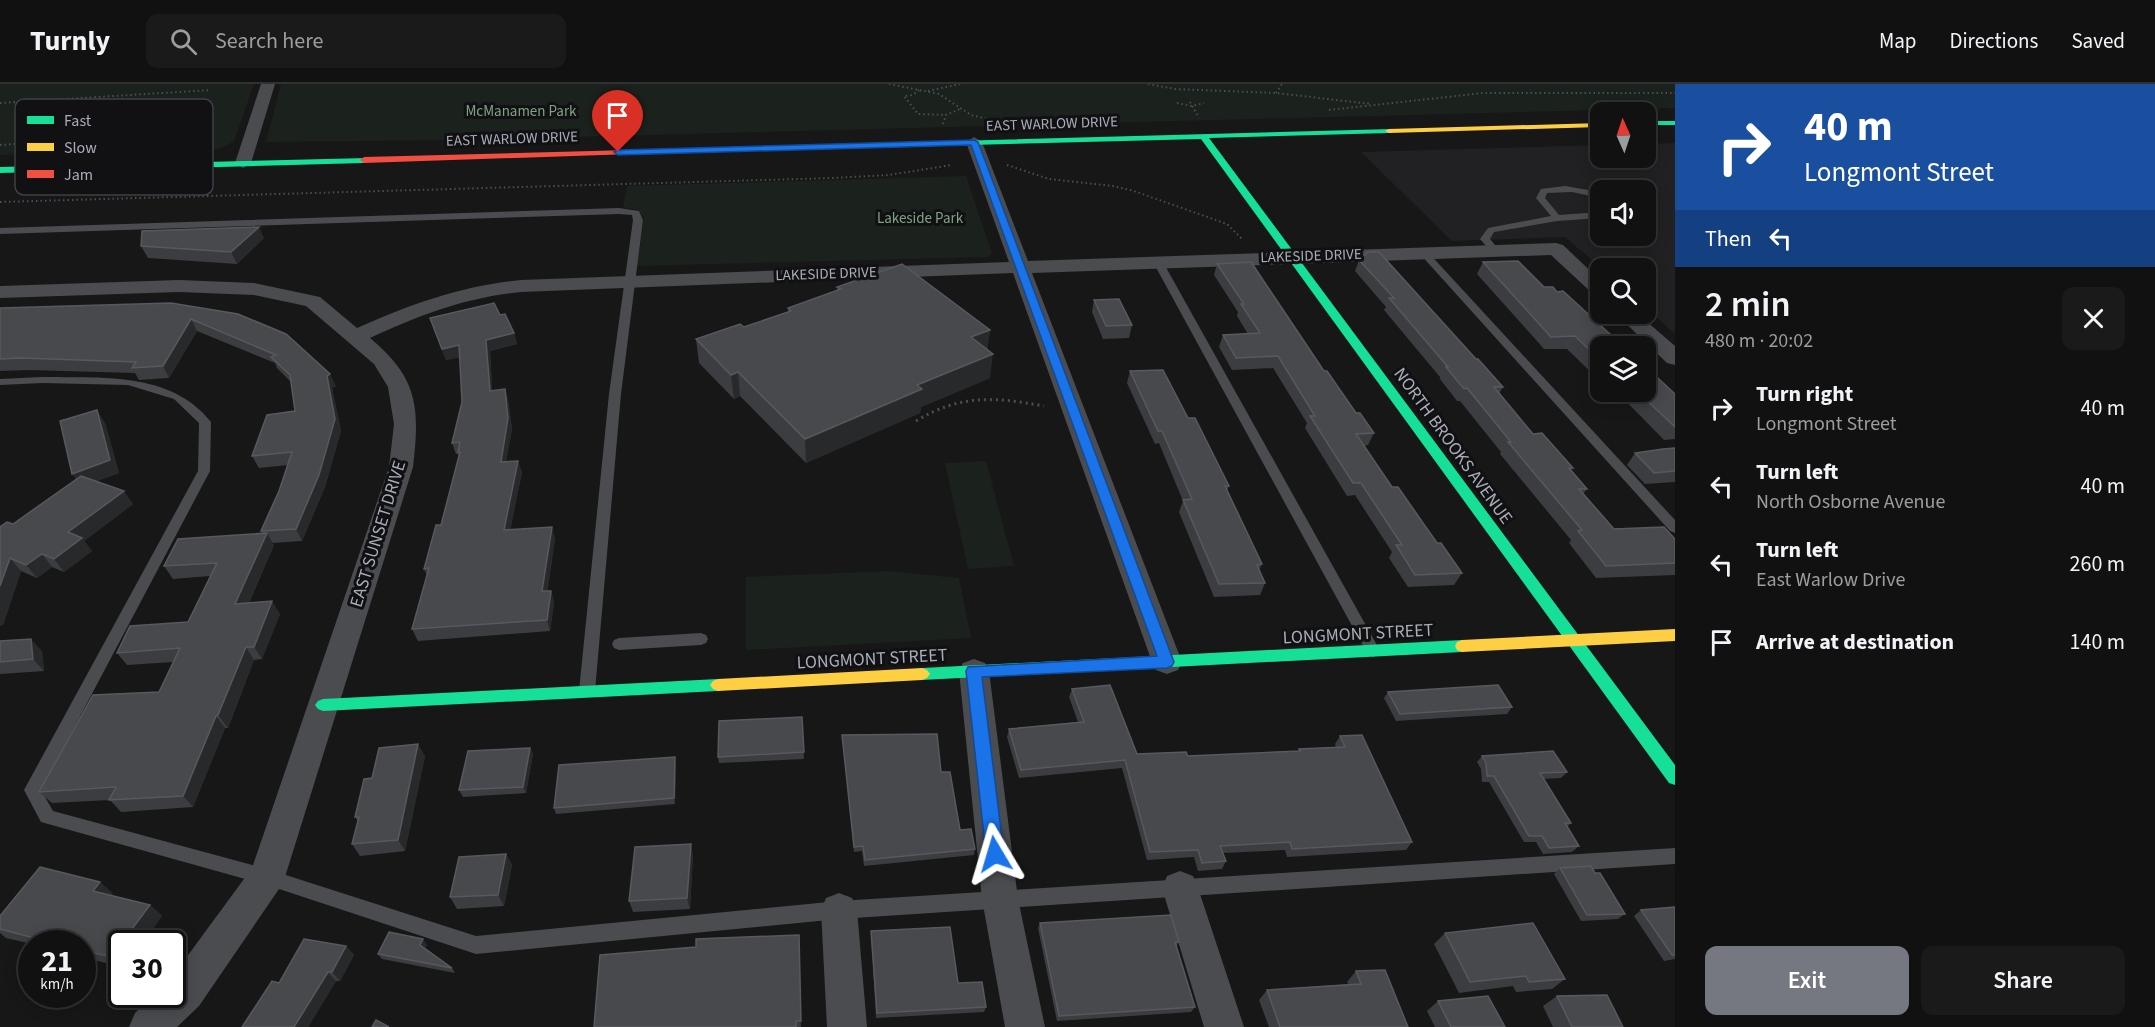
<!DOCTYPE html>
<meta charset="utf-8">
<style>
:root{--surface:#111;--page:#1a1a1a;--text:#f1f3f6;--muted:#9c9d9f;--line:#303131;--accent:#757880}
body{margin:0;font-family:"Source Sans 3",sans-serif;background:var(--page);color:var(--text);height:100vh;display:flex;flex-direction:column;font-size:22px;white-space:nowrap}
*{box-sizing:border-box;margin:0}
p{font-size:20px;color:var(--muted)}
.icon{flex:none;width:33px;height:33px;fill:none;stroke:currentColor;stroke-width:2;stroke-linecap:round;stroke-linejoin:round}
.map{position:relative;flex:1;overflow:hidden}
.drawer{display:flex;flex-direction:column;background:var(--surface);width:480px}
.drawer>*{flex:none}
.hud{background:#1a4fa0;color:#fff;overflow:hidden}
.needle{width:39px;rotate:357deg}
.controls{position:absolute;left:1590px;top:18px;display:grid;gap:12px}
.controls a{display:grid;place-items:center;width:66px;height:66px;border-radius:12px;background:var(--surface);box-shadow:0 3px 15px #0003,0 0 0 2px var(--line);font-size:30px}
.speed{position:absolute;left:18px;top:846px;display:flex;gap:12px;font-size:30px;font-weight:700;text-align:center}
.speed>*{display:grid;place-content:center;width:78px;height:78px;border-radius:50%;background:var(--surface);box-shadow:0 3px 15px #0003,0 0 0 2px var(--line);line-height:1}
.speed small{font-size:15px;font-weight:400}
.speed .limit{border:3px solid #111;border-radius:9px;background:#fff;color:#111}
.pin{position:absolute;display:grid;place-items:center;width:51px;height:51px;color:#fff;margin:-62px -26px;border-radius:50% 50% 50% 0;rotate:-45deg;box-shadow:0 0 6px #0007}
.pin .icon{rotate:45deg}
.me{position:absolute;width:66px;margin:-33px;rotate:353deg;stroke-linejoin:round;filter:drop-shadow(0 0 4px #0008)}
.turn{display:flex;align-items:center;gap:21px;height:126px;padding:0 30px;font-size:27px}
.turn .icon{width:78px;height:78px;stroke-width:2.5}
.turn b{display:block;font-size:42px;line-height:51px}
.then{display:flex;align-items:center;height:57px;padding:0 30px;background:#0003;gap:12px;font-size:22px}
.round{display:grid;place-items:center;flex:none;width:63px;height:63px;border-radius:12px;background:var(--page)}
.summary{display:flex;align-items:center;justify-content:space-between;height:102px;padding:0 30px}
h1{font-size:36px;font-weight:600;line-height:45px}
.button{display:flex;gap:12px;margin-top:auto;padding:12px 30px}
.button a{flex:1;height:69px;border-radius:12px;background:var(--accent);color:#fff;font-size:24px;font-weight:600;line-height:69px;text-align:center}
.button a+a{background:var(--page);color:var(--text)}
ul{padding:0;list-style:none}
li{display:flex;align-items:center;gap:18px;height:78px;padding:0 30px}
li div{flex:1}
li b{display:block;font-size:22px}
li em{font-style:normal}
header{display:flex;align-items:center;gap:36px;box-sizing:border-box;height:84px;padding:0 30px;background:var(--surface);border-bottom:2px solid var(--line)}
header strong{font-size:28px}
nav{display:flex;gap:33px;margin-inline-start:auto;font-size:21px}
.search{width:420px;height:54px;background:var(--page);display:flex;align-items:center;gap:15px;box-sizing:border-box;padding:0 21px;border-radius:12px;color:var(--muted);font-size:22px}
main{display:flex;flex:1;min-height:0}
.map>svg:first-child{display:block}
</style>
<header>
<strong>Turnly</strong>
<div class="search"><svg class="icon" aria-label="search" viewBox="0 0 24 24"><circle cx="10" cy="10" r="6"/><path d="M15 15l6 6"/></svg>Search here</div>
<nav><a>Map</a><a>Directions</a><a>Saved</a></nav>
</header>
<main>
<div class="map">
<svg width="1675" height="943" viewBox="0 0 1675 943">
<rect width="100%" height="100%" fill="#171717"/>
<!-- built -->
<path fill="#212124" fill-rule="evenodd" d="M1675 59V250L1646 224V184H1601L1565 153 1452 157 1361 68 1600 61V74H1646V60ZM1600 106H1646V152H1600Z"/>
<!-- green -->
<g fill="#1b211c">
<path d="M0 0H254L234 57 226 62 216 65 0 71Z"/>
<path d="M281 0H1675V24L461 56 266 58Z"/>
<path d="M966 92 992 169 988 173 637 182 644 134 638 126 623 123 627 102Z"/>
<path d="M986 377 1014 482 968 485 945 379Z"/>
<path d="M889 487 959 494 971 554 746 566V493Z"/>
</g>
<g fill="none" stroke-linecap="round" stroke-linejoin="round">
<!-- path-far1 -->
<g stroke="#4d4e52" stroke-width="2" stroke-dasharray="1.5 3" stroke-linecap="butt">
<path d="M889 0 939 10 971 31 992 36"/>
<path d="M1148 0 1175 5 1276 9 1371 20"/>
<path d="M919 6 913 11 904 12 918 30 946 31"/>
<path d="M928 7 960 0"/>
<path d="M1276 9 1282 0"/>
<path d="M1190 18 1199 34"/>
<path d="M0 19 211 6"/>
<path d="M1177 19 1192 22 1204 19"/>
<path d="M1329 26 1483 9H1675"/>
<path d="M943 40 946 31 960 25"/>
<path d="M29 59 60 43 90 15"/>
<path d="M0 61 93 54 103 45 100 43 114 25 91 27 86 32 71 33"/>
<path d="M1007 81 1049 95 1113 102 1134 107 1227 140 1242 155"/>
<path d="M0 118 833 94 889 91 952 81"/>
</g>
<!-- path -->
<path stroke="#4d4e52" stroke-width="3" stroke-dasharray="2 4" stroke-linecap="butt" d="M916 337C961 310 994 313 1044 322"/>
<!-- lane -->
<g fill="#4b4c50" fill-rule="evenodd">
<path d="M1565 102 1600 108V114L1572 108 1547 109 1545 114 1559 131 1600 128V134L1557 137 1494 148 1490 155 1500 167 1495 170 1492 169 1480 155 1488 144 1551 132 1536 114 1541 105Z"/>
<path d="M619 124 639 127 643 136 621 310 595 607 592 611 587 613 582 611 579 607 609 310 633 136 632 131 619 130 0 150V144Z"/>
<path d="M1420 166H1426L1675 436V449L1670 447 1420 170Z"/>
<path d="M1158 175 1163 178 1378 563 1380 567 1378 571 1373 573 1368 571 1153 178Z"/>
<path d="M42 293C100 294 171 287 211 338L210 387 41 706 53 727 267 785 476 852 839 817 1675 764V780L839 835 476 870 267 801 41 738 24 706 198 387 199 339 174 315 128 301 42 299 0 301V295Z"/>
<path d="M701 549 706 551 708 555 706 559 701 561 619 566 614 564 612 560 614 556 619 554Z"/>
</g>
<!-- street -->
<g fill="#4b4c50" fill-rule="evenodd">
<path d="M261 0H275L251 79 243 84 235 79Z"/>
<path d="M974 53 982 58 1028 177 1556 159 1563 161 1600 196V212L1593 210 1551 171 1032 189 1182 578 1178 586 1167 590 1156 586 1152 578 1013 189 521 208C467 213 419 231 370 254 418 294 420 323 413 383L285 793 279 805 199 922 177 943H129L135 929 155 910H172V893L252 784 389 383 394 340 388 303 374 280 306 222 254 211 179 208 0 214V202L179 196 254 199 320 213 357 244C410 220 464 201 521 196L1009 178 966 58Z"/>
<path d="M1616 230H1638L1675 262V281L1667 279Z"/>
<path d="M974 575 985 579 989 587 1018 815 1045 943H1005L982 815 959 587 963 579Z"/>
<path d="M1180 787 1193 792 1198 804 1244 943H1204L1162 804 1167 792Z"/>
<path d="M839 809 852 814 857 826 867 943H827L821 826 826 814Z"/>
</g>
<!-- fast -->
<g fill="#16e098" fill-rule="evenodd">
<rect x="1646" y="37" width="29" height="4"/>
<path d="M1392 45V49H1389L1209 54 1675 681V701L1669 699 1201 55 629 70 625 68 629 66Z"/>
<path d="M367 74V78L364 79 0 89V83Z"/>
<path d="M1462 556 1467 558 1469 562 1467 566 1462 568 922 596 917 594 914 590 917 586 922 584Z"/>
<path d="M718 595 723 597 726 601 723 605 718 607 323 627 318 625 315 621 318 617 323 615Z"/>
</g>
<!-- slow -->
<g fill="#ffcf43" fill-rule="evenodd">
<path d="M1600 39V43L1389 49 1385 47 1389 45Z"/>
<path d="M1675 545V557L1462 568 1457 566 1455 562 1457 558 1462 556Z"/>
<path d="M922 584 927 586 930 590 927 594 922 596 718 607 713 605 710 601 713 597 718 595Z"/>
</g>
<!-- jam -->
<path fill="#f24e42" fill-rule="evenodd" d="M629 66 633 68 632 70 364 79 360 76 364 73Z"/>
</g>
<!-- wall -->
<g fill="#3c3d40">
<path d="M264 154 237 180 148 174 141 162Z"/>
<path d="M1359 176 1476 275 1503 303 1499 310 1533 350 1573 384 1571 386 1587 405 1583 410 1614 445 1675 455V491L1596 494 1569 459 1571 456 1500 370 1501 368 1460 317H1457L1440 295V293L1384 226 1386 223 1355 187Z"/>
<path d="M1483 178 1600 262V297L1567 265H1544L1477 190Z"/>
<path d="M1217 180 1324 287 1356 329 1374 349 1368 361 1364 362 1392 403 1437 459 1462 489 1454 501 1408 503 1389 474 1392 468 1355 411 1347 412 1305 344 1307 339 1273 284 1232 286 1219 263 1223 251 1248 250 1237 232 1238 228 1214 191Z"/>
<path d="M837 203 990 246 987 265 990 294 921 323 920 329 806 379 740 312 734 315 699 279 696 255 744 243 788 228V224L837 207Z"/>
<path d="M1094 216 1132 241 1129 254 1103 255 1092 228Z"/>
<path d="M0 224 238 230 336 302 332 304 341 347 325 403 302 457 272 459 274 461 249 519 280 530 262 575 254 576 228 644H225L193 723 121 728 110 716 52 719 39 708 159 608 173 578 127 581 117 569 188 538 210 492 173 495 164 482 262 449 261 447 279 407 288 381 259 384 252 372 295 327 291 298 277 284 275 279 197 247 169 294 139 296 135 289 29 286 0 287Z"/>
<path d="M500 231 514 249 517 260 490 267 492 307 505 305 508 316 512 345 506 377 522 388 510 446 555 455 547 507H551L554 518 550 547 418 557 412 545 427 491 424 485 441 441 459 373 458 370H456L452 359 462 318 460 273 446 276 430 234Z"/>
<path d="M1130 287 1188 334 1229 402 1227 407 1262 480 1259 486 1265 499 1260 511 1214 513 1179 428 1183 417 1159 359 1155 360 1127 299Z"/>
<path d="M1617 308H1646L1675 310V355L1664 356Z"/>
<path d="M105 339 119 389 97 397 133 420 84 457 92 467 64 488 52 483 37 494 21 487 3 541 13 440 76 395Z"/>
<path d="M1675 364V398L1645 400 1627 381 1635 369Z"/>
<path d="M0 557 42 567 44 587 0 590V594Z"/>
<path d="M1072 605 1137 670 1188 672 1298 667 1299 665 1336 663 1335 660 1340 652 1412 758 1406 766 1287 773 1285 766 1223 769 1226 777 1222 785 1198 787 1194 773 1147 776 1122 684 1019 694 1007 653 1009 645 1078 638 1069 613Z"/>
<path d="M1388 608 1512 623 1507 630 1396 637 1384 614Z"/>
<path d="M802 633 804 675 719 679 718 673Z"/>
<path d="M842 651 941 688 960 746 975 765 974 771 864 782 862 767 854 768Z"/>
<path d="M530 664 533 670 526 709 463 713 459 706Z"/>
<path d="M425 672 405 767 360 772 352 760 358 738 355 733 372 694Z"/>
<path d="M1482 672 1567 688 1561 694 1543 695 1571 739 1567 743 1579 762 1572 768 1543 770 1536 758H1524L1489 698H1482L1481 685 1477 678Z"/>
<path d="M675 673 676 679 675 720 556 730 554 724Z"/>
<path d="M506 770 512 781 504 822 457 825 450 813Z"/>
<path d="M693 771 690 825 633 828 629 817Z"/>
<path d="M1560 784 1595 789 1625 830 1618 835 1581 837 1554 790Z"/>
<path d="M113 809 111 811 150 821 162 832 142 860H122V883L82 873V860H32L6 854 0 849V832Z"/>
<path d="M1675 823V875L1664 877 1634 832 1641 826Z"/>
<path d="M1040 839 1179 858 1176 863 1195 923 1191 928 1057 937 1038 844Z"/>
<path d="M871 847 958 899 986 923 984 928 876 934Z"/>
<path d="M1445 849 1565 895 1552 905 1516 908 1513 902 1459 909 1434 860Z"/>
<path d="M799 858 801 943H594Z"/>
<path d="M427 861 425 864 452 884 455 889 382 875 378 870Z"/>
<path d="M346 862 354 871 340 897H336L308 943H242L279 899Z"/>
<path d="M1356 887 1408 943H1269L1259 916 1267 906 1348 900 1347 898Z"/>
<path d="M1557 912 1623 943H1553L1543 922Z"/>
<path d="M1438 917 1505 943H1435L1427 927Z"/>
</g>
<!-- shaded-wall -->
<g fill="#28292a">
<path d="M259 143 264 154 237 180 231 168Z"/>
<path d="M191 235 197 247 169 294 163 282Z"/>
<path d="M990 246 987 269 971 253Z"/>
<path d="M514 249 517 260 490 267 493 319 490 307 486 256Z"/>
<path d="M459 261 463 272 446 276 442 265Z"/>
<path d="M993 270 990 294 921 323 920 329 806 379 805 355 917 301Z"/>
<path d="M738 288 740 312 734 315 731 291Z"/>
<path d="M330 290 336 302 332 304 341 347 325 403 302 457 296 445 327 292Z"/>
<path d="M505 305 508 316 512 345 504 389 501 378Z"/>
<path d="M97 326 105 339 119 389 81 403 72 390Z"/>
<path d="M518 377 522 388 508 458 504 446Z"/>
<path d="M124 407 133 420 84 457 92 467 64 488 54 475 68 448Z"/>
<path d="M552 443 555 455 546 519 542 507Z"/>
<path d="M267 449 274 461 243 532 235 520Z"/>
<path d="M42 470 52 483 37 494 26 481Z"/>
<path d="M10 474 21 487 3 541 0 542V502Z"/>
<path d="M551 507 554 518 550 547 547 536Z"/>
<path d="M272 517 280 530 262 575 254 563Z"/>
<path d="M31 555 42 567 44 587 33 575Z"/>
<path d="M246 563 254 576 228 644 218 631Z"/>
<path d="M216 632 225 644 193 723 183 712Z"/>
<path d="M418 660 425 672 405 767 398 756Z"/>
<path d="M530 664 533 670 526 709 523 703Z"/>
<path d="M675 673 676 679 675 720 674 714Z"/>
<path d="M691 760 693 771 690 825 687 814Z"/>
<path d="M506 770 512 781 504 822 498 811Z"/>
<path d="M100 798 113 809 106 818 93 807Z"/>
<path d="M150 821 162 832 142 860H122V881L111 873Z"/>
<path d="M423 855 427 861 424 866 420 861Z"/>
<path d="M346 862 354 871 340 897 332 888Z"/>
<path d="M328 888 336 897 308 943H294Z"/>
</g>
<!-- building -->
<g fill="#48494d" stroke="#57595e" stroke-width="1.5">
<path d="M259 143 231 168 141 162 142 147Z"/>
<path d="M1368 168H1379L1476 275H1478L1503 303H1494L1533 350 1542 349 1573 384H1569L1587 405H1579L1614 445 1664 443 1675 455V479L1606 482 1578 447 1582 446 1508 358H1511L1467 304 1464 305 1446 283H1448L1389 214H1394L1359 176Z"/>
<path d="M1518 177 1544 203H1553L1557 208 1563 207 1623 262H1600V276L1575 252 1551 253 1483 178Z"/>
<path d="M1251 178 1324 287H1327L1356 329H1360L1374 349 1356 350 1392 403H1398L1437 459H1441L1462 489 1415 491 1396 461H1402L1361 399H1353L1310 332H1315L1278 272 1236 274 1223 251 1260 249 1241 220H1244L1217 180Z"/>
<path d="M902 180 990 246 971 253 993 270 917 301 922 305 805 355 738 288 731 291 696 255 740 240 744 243 791 227 788 224 841 205 837 203Z"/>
<path d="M1119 215 1132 241 1106 242 1094 216Z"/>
<path d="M171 219 238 230 286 250 330 290 327 292 335 335 319 391 296 445 261 447 279 407 292 368 252 372 267 331 295 327 290 291 271 273 276 271 191 235 163 282 132 284 136 278 21 274 0 275V224Z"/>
<path d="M494 219 500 231 505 230 514 249 486 256 490 307 505 305 508 334 501 378 518 377 504 446 552 443 542 507H551L547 536 412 545 429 484 424 485 436 441H441L460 368H458L460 358 452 359 462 318 459 261 442 265 430 234Z"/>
<path d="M1646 283 1675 310V343L1638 308H1646Z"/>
<path d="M1163 286 1188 334H1195L1229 402H1225L1262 480 1257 481 1265 499 1219 500 1183 416 1192 415 1162 347H1158L1130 287Z"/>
<path d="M97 326 110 376 72 390 60 337Z"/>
<path d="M1675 364V387L1654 389 1635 369 1663 365Z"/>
<path d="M81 392 124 407 68 448 82 454 54 475 42 470 26 481 10 474 0 502V443L7 438 13 440Z"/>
<path d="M267 449 235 520 272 517 254 563H246L218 631 216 632 183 712 109 716 116 703 39 708 93 611 159 608 180 564 117 569 130 542 188 538 217 479 164 482 178 455Z"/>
<path d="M31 555 33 575 0 578V557Z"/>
<path d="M1110 601 1137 670 1186 668 1188 672 1300 667 1299 665 1345 663 1340 652 1362 651 1412 758 1292 765 1290 758 1220 762 1226 777 1202 779 1198 766 1150 768 1125 676 1021 686 1009 645 1084 638 1072 605Z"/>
<path d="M1498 601 1512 623 1400 630 1388 608Z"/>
<path d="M802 633 804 668 718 673 719 637Z"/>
<path d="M937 650 941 688H950L960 746 971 745 975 765 865 776 863 762 854 763 842 651Z"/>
<path d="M418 660 398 756 352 760 359 733H355L364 695 372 694 379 664Z"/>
<path d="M530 664 523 703 459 706 468 667Z"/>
<path d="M1553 667 1567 688 1540 689 1571 739H1565L1579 762 1549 764 1542 752H1529L1494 692H1487L1486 679 1482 672Z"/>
<path d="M675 673 674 714 554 724 559 681Z"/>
<path d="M691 760 687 814 629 817 635 763Z"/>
<path d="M506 770 498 811 450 813 459 773Z"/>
<path d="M1591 782 1595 789H1600L1625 830 1587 831 1560 784Z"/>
<path d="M40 783 100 798 93 807 150 821 111 873 82 866V860H57L0 845V832Z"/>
<path d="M1675 823V871H1672L1641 826Z"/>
<path d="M1171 831 1179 858H1175L1195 923 1059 932 1040 839Z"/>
<path d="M1533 839 1565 895 1529 898 1526 892 1470 898 1445 849Z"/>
<path d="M950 843 958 899 982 898 986 923 877 929 871 847Z"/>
<path d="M389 848 423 855 420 861 452 884 378 870Z"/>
<path d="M799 851 801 937H796V943H594L600 871 696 863V855Z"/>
<path d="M304 855 346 862 332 888H328L294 943H242L272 897 279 899Z"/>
<path d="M1385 886 1408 943H1280L1267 906 1361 900 1356 887Z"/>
<path d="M1607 911 1623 943H1572L1557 912Z"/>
<path d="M1488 912 1505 943H1451L1438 917Z"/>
<path d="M376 936 389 943H372Z"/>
</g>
<!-- route -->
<path fill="#1a73e8" stroke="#114b97" stroke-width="1.5" d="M974 56 978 58 1174 578 1172 582 1167 584 982 593 1004 770 1001 775 995 778 989 775 986 770 966 587 968 583 1157 572 971 61 618 71 614 68 618 66Z"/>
<g text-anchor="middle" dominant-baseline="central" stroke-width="6" stroke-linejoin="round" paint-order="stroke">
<!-- far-park labels -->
<g font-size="15" fill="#7fa381" stroke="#111113">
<text x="521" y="27">McManamen Park</text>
<text x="920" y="134">Lakeside Park</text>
</g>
<!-- far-street labels -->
<g font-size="15" fill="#a8adb8" stroke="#111113">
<text transform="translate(1052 40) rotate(-2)">EAST WARLOW DRIVE</text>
<text transform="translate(512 55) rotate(-2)">EAST WARLOW DRIVE</text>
<text transform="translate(1311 172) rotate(-2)">LAKESIDE DRIVE</text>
<text transform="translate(826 190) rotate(-2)">LAKESIDE DRIVE</text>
</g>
<!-- street labels -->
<g font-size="18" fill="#a8adb8" stroke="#111113">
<text transform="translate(1453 362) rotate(54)">NORTH BROOKS AVENUE</text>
<text transform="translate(378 450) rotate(-73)">EAST SUNSET DRIVE</text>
<text transform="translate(1358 550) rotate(-3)">LONGMONT STREET</text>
<text transform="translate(872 575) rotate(-3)">LONGMONT STREET</text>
</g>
</g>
<!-- legend -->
<rect x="15" y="15" width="198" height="96" rx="9" fill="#111113" stroke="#3e4045" stroke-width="1.5"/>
<rect x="27" y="32" width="27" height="8" fill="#16e098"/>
<rect x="27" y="59" width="27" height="8" fill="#ffcf43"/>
<rect x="27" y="86" width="27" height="8" fill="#f24e42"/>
<g font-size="16" fill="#a8adb8">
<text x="64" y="42">Fast</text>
<text x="64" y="69">Slow</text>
<text x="64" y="96">Jam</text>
</g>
</svg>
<div class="controls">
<a><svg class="needle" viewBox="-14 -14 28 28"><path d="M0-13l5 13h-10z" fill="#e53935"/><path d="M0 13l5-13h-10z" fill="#9c9d9f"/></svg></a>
<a><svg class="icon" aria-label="sound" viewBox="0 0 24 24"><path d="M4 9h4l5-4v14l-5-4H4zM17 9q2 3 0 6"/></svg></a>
<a><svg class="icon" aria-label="search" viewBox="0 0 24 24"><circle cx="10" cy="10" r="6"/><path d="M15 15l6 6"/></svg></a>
<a><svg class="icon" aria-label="layers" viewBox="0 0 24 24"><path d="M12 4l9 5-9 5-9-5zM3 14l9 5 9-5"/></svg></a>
</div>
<div class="speed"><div>21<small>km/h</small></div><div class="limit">30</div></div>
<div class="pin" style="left:618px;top:68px;background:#d93025"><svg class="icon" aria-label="arrive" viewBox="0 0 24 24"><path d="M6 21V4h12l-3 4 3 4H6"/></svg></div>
<svg class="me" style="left:995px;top:770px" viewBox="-20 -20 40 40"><path d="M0-17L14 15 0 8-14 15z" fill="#1a73e8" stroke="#fff" stroke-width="4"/></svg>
</div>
<section class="drawer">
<div class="hud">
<div class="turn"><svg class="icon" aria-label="right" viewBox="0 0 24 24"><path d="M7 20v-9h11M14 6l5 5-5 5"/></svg><div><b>40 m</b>Longmont Street</div></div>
<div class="then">Then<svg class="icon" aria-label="left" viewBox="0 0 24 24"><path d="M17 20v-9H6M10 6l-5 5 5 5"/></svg></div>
</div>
<div class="summary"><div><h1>2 min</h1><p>480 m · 20:02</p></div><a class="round"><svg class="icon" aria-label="close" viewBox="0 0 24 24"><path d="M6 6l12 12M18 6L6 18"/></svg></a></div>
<ul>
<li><svg class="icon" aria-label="right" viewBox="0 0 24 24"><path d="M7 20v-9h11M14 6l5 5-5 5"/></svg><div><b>Turn right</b><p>Longmont Street</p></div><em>40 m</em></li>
<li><svg class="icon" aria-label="left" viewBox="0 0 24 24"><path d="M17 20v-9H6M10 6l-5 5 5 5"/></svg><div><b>Turn left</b><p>North Osborne Avenue</p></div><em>40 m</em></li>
<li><svg class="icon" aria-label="left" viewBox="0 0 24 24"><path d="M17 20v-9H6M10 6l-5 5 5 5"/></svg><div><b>Turn left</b><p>East Warlow Drive</p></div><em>260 m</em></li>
<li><svg class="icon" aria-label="arrive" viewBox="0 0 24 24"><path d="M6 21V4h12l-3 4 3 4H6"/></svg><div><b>Arrive at destination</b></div><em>140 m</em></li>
</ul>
<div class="button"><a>Exit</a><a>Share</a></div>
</section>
</main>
